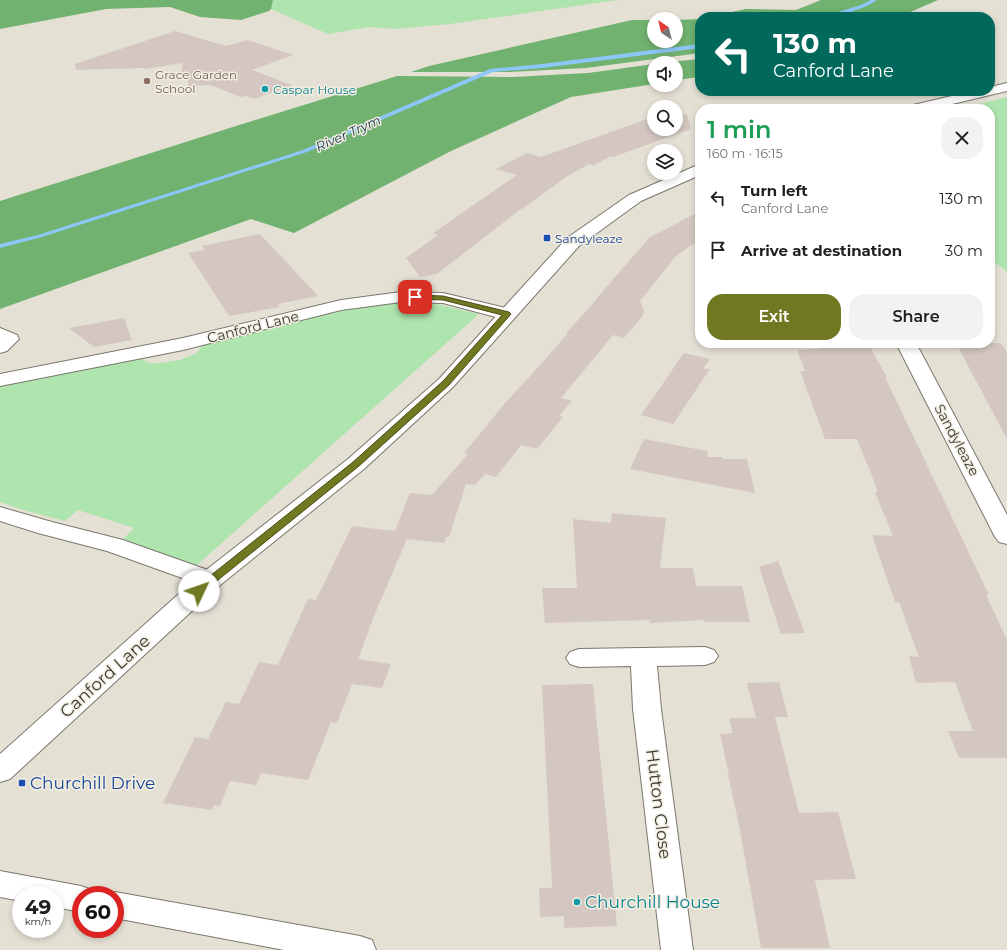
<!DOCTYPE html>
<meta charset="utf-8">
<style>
:root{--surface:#fff;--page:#f2f2f2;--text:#202124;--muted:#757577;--accent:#717822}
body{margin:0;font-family:Montserrat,sans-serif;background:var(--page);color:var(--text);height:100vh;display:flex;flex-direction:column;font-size:15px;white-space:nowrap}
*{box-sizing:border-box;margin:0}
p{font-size:13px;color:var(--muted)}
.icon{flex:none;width:22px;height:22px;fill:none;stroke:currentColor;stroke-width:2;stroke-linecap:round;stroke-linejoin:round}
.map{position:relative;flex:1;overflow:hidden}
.panel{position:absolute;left:695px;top:104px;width:300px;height:244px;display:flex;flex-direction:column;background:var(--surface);border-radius:16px;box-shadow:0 2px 6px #0003}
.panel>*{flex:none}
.guide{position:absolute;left:695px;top:12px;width:300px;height:84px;border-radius:16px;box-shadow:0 2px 6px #0003;background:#00695c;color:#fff;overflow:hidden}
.needle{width:26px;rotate:325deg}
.tools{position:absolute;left:647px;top:12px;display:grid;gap:8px}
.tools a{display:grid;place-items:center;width:36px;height:36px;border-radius:50%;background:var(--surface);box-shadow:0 2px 6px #0003;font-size:20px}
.speed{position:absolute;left:12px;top:886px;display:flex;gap:8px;font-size:20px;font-weight:700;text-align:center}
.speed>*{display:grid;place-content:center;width:52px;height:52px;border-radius:50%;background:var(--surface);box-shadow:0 2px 6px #0003;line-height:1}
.speed small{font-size:10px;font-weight:400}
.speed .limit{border:6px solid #d22;background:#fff;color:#111}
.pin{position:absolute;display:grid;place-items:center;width:34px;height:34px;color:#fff;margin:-17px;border-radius:8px;box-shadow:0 2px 6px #0006}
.me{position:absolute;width:44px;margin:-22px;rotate:48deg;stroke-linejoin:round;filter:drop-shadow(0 0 3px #0008)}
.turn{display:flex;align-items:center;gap:14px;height:84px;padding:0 12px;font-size:18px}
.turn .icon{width:52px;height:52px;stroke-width:2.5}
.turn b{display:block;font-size:28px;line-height:34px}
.round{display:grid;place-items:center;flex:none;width:42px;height:42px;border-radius:16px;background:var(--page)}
.head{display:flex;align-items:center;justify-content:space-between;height:68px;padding:0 12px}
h1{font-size:24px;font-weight:600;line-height:30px;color:#1e9e55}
.primary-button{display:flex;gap:8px;margin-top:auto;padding:8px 12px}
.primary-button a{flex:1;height:46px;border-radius:16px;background:var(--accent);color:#fff;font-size:16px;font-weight:600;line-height:46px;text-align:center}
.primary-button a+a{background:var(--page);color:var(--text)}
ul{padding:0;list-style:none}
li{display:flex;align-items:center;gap:12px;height:52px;padding:0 12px}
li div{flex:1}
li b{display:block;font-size:15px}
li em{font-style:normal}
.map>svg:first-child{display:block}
</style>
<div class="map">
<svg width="1007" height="950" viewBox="0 0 1007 950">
<rect width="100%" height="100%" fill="#e5e0d4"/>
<!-- green -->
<g fill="#aee4ad">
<path d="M273 0H618L450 24 397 29 369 27 328 34 271 9Z"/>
<path d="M1007 97V272L990 258V109H958Z"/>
<path d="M402 302 436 304 479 314 196 566 123 539 134 528 78 510 65 521 23 510 0 502V386L62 371 139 357 149 363H161L180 360 197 353 203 345 345 310Z"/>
</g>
<!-- forest -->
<g fill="#71b270">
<path d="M0 0H273L271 9 269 11 241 20 200 17 170 7 106 9 0 29Z"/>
<path d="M821 0H938L899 17H708L746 9 796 10Z"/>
<path d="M700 19V53L586 68 510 72H411L429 66 632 20H654V41H676V20Z"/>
<path d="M700 59V77L676 80V63H658Z"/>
<path d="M654 64V84L571 97 451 151 294 233 251 219 0 309V201L236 126 397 76 514 77 550 75 588 73Z"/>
</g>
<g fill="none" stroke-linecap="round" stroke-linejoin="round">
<!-- stream -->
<g fill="#8dc7f9" fill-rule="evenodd">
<path d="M871 0H877C865 9 837 17 822 17L861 5Z"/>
<path d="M700 44V48L542 68 493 72 307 152 42 237 0 248V244L38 235 303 150 490 69 542 64Z"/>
</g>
</g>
<!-- building -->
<g fill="#d4c7c1">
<path d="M175 31 226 46 248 40 293 55 252 70 292 85 254 99 247 96 240 97 211 85 188 86V73H181L183 63 145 69 144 68 76 70 75 64Z"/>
<path d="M687 114 691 129 613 157 611 156 593 166 589 164 566 177 522 209H521L437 274 420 277 406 258 438 235 433 233 517 175 496 169 527 153 541 157 650 118 652 122 654 121V129H676V116Z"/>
<path d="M700 211V239L676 256 640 301 644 310 642 317 624 338 613 335 561 398 572 401 559 416 563 417 537 449 521 445 496 477 485 474 475 485 466 484 449 537H446L444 543 407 539 376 611 358 659 391 664 382 688 352 684 337 723 331 722 308 780 261 773 256 785 230 781 220 806 214 805 212 810 163 803 195 737 208 739 226 702 239 704 259 662 278 665 308 599 316 600 352 526 395 531 410 493 432 495 468 454 464 453 506 402 542 363 568 333H566L597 299H596L649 238Z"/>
<path d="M260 234 318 296 278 304 280 307 229 316 188 253 205 250 202 246Z"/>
<path d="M124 318 132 340 94 347 69 328Z"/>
<path d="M819 343H868L887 377H885L989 595H986L1007 640V758H959L948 731H973L955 682 916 683 909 656 919 657 899 602H895L872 535 893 536 875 492 878 491 857 439H825L800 371H805L797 350 822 349Z"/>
<path d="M956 343H1001L1007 352V439Z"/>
<path d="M684 353 710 359 703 369H710L673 424 641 415Z"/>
<path d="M644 439 707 451 708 457H722L723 459H747L755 493 630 469Z"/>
<path d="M612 513 666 518 660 568H693L696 586H742L750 622H704L703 620 650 623V620L545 623 542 588H577L573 519 611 523Z"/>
<path d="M778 561 805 633 781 634 759 567Z"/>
<path d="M779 682 788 717H775L799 813 838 812 856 879 815 880 830 948H761L739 825 728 775H729L720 734 733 733 729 718H756L747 683Z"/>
<path d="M593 684 617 926 564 928V916L540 917 539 888H552L542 685Z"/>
</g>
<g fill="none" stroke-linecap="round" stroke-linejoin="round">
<defs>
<g id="minor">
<path d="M401 292 443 293 514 310 516 314 514 318 507 320 443 303 401 302 341 310 183 350 0 386V374L183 338 341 300Z"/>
<path d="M0 328 17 335 19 339 7 351 0 353Z"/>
<path d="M896 343H916L1007 515V544L999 542 995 537Z"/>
<path d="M0 507 52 522 123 540 219 574 222 580 219 586 210 588 107 551 38 533 0 521Z"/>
<path d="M705 647 714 650 718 656 714 662 705 665 657 666 661 709 693 950H661L633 709 631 666 579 667 570 664 566 658 570 652 579 649Z"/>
<path d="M0 871 81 886 92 890 95 895H81V912L55 907V895H21V901L0 897Z"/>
<path d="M115 892 360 936 372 940 376 950H284L115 918V895H105Z"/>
</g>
<g id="primary">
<path d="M1007 83V91L931 109H907L909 106 973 91H990V87Z"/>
<path d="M700 164V175L641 201 579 246 453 387 364 469 219 586 10 779 0 782V754L201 574 348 459 439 379 567 238 629 195Z"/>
</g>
</defs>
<!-- minor casing -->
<use href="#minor" stroke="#7b776c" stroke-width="2"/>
<!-- primary casing -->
<use href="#primary" stroke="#7b776c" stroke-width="2"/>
<!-- minor -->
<use href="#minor" fill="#fff" fill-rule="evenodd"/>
<!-- primary -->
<use href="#primary" fill="#fff" fill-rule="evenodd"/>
</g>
<!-- route -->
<path fill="#717822" stroke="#494e16" d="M415 295 443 296 509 312 511 314 449 385 359 466 202 593H195L194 591 195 588 353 462 443 381 502 315 443 300 412 299V296Z"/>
<!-- markers -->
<circle fill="#8d6e63" stroke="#f2eee1" stroke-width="1.5" cx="147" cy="81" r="4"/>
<g fill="#0f9aa8" stroke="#f2eee1" stroke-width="1.5">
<circle cx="265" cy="89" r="4"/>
<circle cx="577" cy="902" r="4"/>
</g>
<g fill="#1a4fb4" stroke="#f2eee1" stroke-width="1.5">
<rect x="543" y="234" width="8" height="8" rx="2"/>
<rect x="18" y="779" width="8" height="8" rx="2"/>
</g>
<g text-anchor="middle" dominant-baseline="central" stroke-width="3" stroke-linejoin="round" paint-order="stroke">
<!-- far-education labels -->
<g font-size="12" fill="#785e54" stroke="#f2eee1" text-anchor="start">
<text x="155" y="74">Grace Garden<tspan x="155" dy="14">School</tspan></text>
</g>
<!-- far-culture labels -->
<g font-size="12" fill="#0d838f" stroke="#f2eee1" text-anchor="start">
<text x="273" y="89">Caspar House</text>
</g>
<!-- far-transit labels -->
<g font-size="12" fill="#164399" stroke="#f2eee1" text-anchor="start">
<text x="555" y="238">Sandyleaze</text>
</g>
<!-- far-water labels -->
<g font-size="13" font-style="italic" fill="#12324b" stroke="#f2eee1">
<text transform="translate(348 133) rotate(-24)">River Trym</text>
</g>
<!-- street labels -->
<g font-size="14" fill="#393833" stroke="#f2eee1">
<text transform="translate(253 327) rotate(-14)">Canford Lane</text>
<text transform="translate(957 440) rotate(62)">Sandyleaze</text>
</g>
<!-- near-street labels -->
<g font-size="17" fill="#393833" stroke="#f2eee1">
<text transform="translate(105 676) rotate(-42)">Canford Lane</text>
<text transform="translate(659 804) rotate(83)">Hutton Close</text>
</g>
<!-- near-transit labels -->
<g font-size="17" fill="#164399" stroke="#f2eee1" text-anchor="start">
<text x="30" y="783">Churchill Drive</text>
</g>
<!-- near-culture labels -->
<g font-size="17" fill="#0d838f" stroke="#f2eee1" text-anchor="start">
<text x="585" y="902">Churchill House</text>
</g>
</g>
</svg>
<div class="tools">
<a><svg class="needle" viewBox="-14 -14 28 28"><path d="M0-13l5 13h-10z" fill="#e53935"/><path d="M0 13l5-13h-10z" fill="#757577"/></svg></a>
<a><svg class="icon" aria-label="sound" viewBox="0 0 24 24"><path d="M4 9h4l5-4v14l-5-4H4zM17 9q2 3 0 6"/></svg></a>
<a><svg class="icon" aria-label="search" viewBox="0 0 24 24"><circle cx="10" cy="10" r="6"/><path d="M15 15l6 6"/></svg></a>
<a><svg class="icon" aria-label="layers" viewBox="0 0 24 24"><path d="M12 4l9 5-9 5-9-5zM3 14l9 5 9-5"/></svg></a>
</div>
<div class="speed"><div>49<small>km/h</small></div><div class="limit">60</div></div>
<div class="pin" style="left:415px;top:297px;background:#d93025"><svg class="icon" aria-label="arrive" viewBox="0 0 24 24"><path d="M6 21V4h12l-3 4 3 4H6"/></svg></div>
<svg class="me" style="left:199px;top:591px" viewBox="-20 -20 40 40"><circle r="19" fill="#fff"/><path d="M0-13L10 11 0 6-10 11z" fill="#717822"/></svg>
<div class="guide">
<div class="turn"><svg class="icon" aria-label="left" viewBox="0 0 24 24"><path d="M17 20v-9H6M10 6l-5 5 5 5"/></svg><div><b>130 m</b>Canford Lane</div></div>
</div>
<section class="panel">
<div class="head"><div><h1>1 min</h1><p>160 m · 16:15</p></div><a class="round"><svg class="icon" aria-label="close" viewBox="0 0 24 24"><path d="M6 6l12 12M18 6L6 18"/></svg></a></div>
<ul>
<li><svg class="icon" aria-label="left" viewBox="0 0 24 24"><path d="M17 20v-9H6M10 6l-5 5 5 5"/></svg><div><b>Turn left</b><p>Canford Lane</p></div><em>130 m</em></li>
<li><svg class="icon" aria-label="arrive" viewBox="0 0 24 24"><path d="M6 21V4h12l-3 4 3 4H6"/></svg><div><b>Arrive at destination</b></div><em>30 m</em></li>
</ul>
<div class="primary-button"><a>Exit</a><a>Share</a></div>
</section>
</div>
